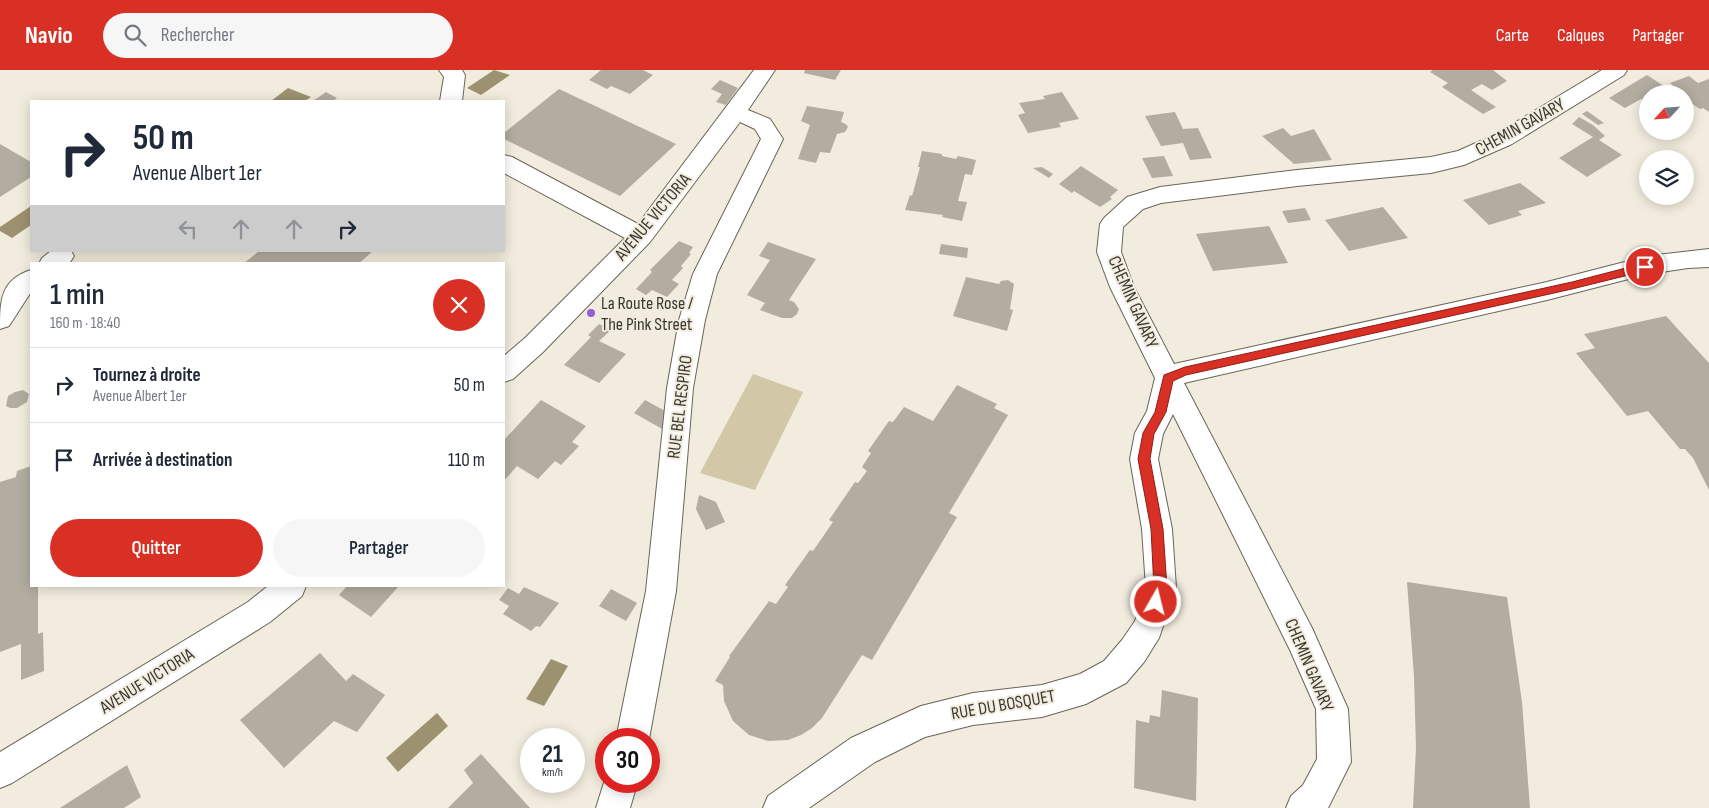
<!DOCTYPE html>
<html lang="fr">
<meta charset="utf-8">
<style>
:root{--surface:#fff;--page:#f6f6f7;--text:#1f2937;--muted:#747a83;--line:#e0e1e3;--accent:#d93025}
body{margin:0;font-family:"Sofia Sans Condensed",sans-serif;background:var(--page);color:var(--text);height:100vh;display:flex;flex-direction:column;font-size:19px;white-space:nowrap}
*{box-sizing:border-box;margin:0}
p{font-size:16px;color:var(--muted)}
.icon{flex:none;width:28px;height:28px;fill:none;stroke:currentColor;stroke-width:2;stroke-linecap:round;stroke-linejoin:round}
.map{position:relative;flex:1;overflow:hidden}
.sheet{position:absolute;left:30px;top:192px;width:475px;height:325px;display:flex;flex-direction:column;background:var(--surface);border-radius:0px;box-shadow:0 2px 12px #0003}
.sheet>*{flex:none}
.top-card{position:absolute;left:30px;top:30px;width:475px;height:152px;border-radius:0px;box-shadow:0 2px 12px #0003;background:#fff;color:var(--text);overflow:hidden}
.needle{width:32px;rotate:244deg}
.fabs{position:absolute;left:1639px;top:15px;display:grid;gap:10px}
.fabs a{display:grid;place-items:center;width:55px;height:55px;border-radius:50%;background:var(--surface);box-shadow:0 2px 12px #0003;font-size:25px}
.speed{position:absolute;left:520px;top:658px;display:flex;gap:10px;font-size:25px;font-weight:700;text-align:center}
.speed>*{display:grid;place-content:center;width:65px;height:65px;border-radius:50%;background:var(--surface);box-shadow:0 2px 12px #0003;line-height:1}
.speed small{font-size:12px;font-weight:400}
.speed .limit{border:8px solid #d22;background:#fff;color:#111}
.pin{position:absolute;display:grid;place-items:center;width:42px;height:42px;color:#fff;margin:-21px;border:2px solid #fff;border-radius:50%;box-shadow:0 1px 5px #0007}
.me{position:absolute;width:55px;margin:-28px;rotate:8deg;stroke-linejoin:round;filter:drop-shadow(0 0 4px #0008)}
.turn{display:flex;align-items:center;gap:18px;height:105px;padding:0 20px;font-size:22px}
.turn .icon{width:65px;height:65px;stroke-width:2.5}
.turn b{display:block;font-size:35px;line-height:42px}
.lanes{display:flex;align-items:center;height:48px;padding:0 20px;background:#0003;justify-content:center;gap:25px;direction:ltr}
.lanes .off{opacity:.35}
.round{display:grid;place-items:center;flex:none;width:52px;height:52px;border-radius:26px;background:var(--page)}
.head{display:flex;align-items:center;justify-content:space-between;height:85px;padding:0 20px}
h1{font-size:30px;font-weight:600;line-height:38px}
.primary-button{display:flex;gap:10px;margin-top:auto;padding:10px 20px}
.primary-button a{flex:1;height:58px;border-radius:30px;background:var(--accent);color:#fff;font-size:20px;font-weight:600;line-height:58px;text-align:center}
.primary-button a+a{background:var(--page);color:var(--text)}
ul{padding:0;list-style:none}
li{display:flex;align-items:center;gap:15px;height:75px;padding:0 20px;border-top:1px solid var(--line)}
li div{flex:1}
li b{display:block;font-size:19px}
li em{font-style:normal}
header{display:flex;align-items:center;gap:30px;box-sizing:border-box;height:70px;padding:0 25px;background:var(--accent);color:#fff}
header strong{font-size:24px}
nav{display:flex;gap:28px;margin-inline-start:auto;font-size:18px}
.search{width:350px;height:45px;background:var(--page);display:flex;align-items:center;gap:12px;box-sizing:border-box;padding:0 18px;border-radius:28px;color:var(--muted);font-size:19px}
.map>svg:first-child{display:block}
</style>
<header>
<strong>Navio</strong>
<div class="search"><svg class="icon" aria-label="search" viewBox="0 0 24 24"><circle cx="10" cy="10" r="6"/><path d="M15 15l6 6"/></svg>Rechercher</div>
<nav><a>Carte</a><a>Calques</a><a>Partager</a></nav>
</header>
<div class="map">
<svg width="1709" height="738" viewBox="0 0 1709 738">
<rect width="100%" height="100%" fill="#f1ecdd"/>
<!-- green -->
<path fill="#d2c7a6" d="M753 304 803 322 755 420 700 403Z"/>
<!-- water -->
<g fill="#9d9270">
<path d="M494 0 510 5 481 25 467 18Z"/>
<path d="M288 18 311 27 305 31H271Z"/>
<path d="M31 136V155L12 168 0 161V157Z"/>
<path d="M551 589 568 596 544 636 526 629Z"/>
<path d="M437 643 448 656 398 702 386 688Z"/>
</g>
<!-- building -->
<g fill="#b2ad9f">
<path d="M601 0H643L653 5 630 24 611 16 607 19 589 10Z"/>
<path d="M805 0H841L835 10 804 3Z"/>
<path d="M1433 0H1493L1507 11 1492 20 1482 14 1471 20 1496 37 1483 44 1442 17 1448 13 1430 2Z"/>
<path d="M1647 5 1667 18 1659 24H1648L1647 33 1641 29 1625 38 1609 28Z"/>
<path d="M1689 6 1698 13 1709 9V42L1703 38 1700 39 1688 31 1685 33V24H1682L1670 13Z"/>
<path d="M720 10 738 18 726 35 716 32 722 24 711 19Z"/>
<path d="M559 19 676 74 620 126 504 69V63Z"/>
<path d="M326 22 337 28 333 31H313Z"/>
<path d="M1062 22 1079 49 1059 53 1061 57 1028 63 1018 45 1025 43 1019 33 1045 29 1043 26Z"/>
<path d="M807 36 844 42 841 52 846 54 848 57 845 62 837 64 830 83 820 82 816 93 798 89 810 55 801 51Z"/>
<path d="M1587 41 1604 53 1598 55 1582 44Z"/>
<path d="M1175 42 1183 59 1198 58 1212 88 1190 90 1183 73 1161 76 1145 46Z"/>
<path d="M1579 47 1593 55 1605 66 1599 70 1622 85 1587 107 1559 88 1593 67 1572 54Z"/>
<path d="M1283 58 1291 66 1314 59 1332 90 1294 94 1262 66Z"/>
<path d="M0 74 31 92V107L0 127Z"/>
<path d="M922 81 942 84V86L956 89 958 86 976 90 972 105 965 104 958 131 967 132 962 151 942 147 943 145 905 140 910 125 912 126 920 97H918Z"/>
<path d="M1164 86 1173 106 1152 108 1142 88Z"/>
<path d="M1081 96 1118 120 1110 127 1112 129 1100 137 1074 121 1072 123 1059 114Z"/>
<path d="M1042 97 1053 104 1049 108 1033 98Z"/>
<path d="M1520 113 1546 133 1518 141 1522 145 1489 155 1463 130Z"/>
<path d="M1383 137 1408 168 1349 181 1325 150Z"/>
<path d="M1305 138 1311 150 1288 153 1282 141Z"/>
<path d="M1269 156 1288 193 1213 201 1196 164Z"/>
<path d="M679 171 693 177 689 183 691 184 681 196 683 198 672 210 679 214 667 227 652 220 646 225 636 219 652 202 650 200Z"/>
<path d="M768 172 816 189 789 230 794 232 799 239 797 244 792 248H782L760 240 765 233 747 225 770 190 759 186Z"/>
<path d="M941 174 968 178 967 188 939 184Z"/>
<path d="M259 181H373L358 194H243Z"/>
<path d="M966 207 999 214 1001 211 1008 210 1014 214 1010 239 1013 240 1007 261 953 246Z"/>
<path d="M1666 246 1709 293V420L1693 388 1685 379H1680L1648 341 1627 346 1576 283 1595 278 1584 264Z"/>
<path d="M599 254 611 260 599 271 626 284 599 313 564 295 591 267 588 265Z"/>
<path d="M957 315 997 334 994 338 1008 345 949 443 957 447 872 590 862 585 822 648 812 658 801 665 788 670 768 671 749 665 733 651 724 631 723 615 715 611 730 587 729 586 769 531 776 534 788 517 785 515 810 480 813 481 833 452 829 450 855 412 858 413 867 401 862 397 871 383 868 381 889 351 893 352 904 337 933 351Z"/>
<path d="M23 320 29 324 27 332 17 338H10L6 336 8 326 15 322Z"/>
<path d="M541 330 586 356 572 372 579 376 561 395 555 391 538 409 517 396 504 411V370Z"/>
<path d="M645 330 667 342 664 360 634 343Z"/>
<path d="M31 396V516H38V564L43 562 44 601 21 610V574L0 582V412L16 407 17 401Z"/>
<path d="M699 425 716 432 725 452 706 460 696 439Z"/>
<path d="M1407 512 1507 527 1522 632 1530 738H1413L1416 678 1414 607Z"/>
<path d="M347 516H399L371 547 339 525Z"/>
<path d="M524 517 559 533 540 557 536 556 531 561 503 544 509 536 499 530 508 518 519 524Z"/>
<path d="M611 519 637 533 626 551 599 536Z"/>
<path d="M320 583 346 611 353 604 385 625 357 662 334 651 284 698 240 650Z"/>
<path d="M1162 620 1198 628 1196 731 1134 718 1136 650 1149 653 1150 645 1160 647Z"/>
<path d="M481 684 530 738H448L473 713 464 700Z"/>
<path d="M127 695 141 727 124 738H60Z"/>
</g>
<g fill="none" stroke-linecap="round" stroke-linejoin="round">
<defs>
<g id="minor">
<path d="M439 0H462L465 5 462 31H440L444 7Z"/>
<path d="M754 0H775L748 40 770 49 783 69 717 204 705 250 693 318 676 521 649 669H616L646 521 667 318 679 250 693 204 761 69 755 59 740 52 650 172 543 282 513 309 504 312V286L525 268 625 168 504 103V85L512 87 638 154Z"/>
<path d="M1602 0H1627L1624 5 1512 74 1464 95 1431 103 1297 116 1161 133 1143 139 1123 157 1121 182 1134 217 1174 294 1547 212 1648 186 1709 179V197L1688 198 1648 204 1547 230 1184 313 1312 558 1348 639 1351 692 1328 738H1286L1291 726 1303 715 1317 689 1316 639 1290 580 1173 344 1163 364 1158 389 1172 459 1176 518 1159 568 1144 592 1126 613 1086 634 1042 647 973 655 925 667 875 692 809 738H763L768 726 851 668 921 636 973 623 1042 615 1080 604 1104 591 1122 570 1135 551 1146 518 1142 459 1130 389 1135 363 1147 341 1155 308 1110 217 1097 182 1100 154 1104 148 1127 127 1160 117 1297 100 1431 87 1458 81 1496 64Z"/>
<path d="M51 181H71L74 186 69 194H39L42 188Z"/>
<path d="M31 200V222L9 256 0 259C0 231 0 210 31 200Z"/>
<path d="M268 516H306L302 526 270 552 12 713 0 718V682L248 532Z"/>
<path d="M606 706V711H638L630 738H596Z"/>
</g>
</defs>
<!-- minor casing -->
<use href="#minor" stroke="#696558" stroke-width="2"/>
<!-- minor -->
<use href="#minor" fill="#fff" fill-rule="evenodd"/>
</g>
<!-- route -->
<path fill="#d93025" stroke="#8d1f18" d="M1645 193 1650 197 1649 200 1572 219 1186 305 1173 311 1166 342 1154 364 1150 389 1163 459 1167 518 1161 536 1156 538 1152 536 1150 532 1154 518 1151 459 1138 389 1143 363 1155 342 1164 305 1185 297 1572 212Z"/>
<!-- markers -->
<circle fill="#945fd7" stroke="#f1ecdd" stroke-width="2" cx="591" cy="243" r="5"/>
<g text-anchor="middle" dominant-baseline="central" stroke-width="4" stroke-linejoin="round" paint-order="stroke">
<!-- street labels -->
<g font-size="18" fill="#3a3832" stroke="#f1ecdd">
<text transform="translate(1520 57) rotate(-29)">CHEMIN GAVARY</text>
<text transform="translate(653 147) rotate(-50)">AVENUE VICTORIA</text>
<text transform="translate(1133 232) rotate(66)">CHEMIN GAVARY</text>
<text transform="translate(680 337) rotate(-83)">RUE BEL RESPIRO</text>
<text transform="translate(1309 595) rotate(67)">CHEMIN GAVARY</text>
<text transform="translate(147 611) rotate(-32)">AVENUE VICTORIA</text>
<text transform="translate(1003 635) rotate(-10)">RUE DU BOSQUET</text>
</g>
<!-- poi labels -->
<g font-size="18" fill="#3a3832" stroke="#f1ecdd" text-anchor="start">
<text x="601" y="233">La Route Rose /<tspan x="601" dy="21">The Pink Street</tspan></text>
</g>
</g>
</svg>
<div class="fabs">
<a><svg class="needle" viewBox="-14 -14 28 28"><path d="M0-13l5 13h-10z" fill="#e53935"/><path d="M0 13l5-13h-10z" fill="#747a83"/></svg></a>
<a><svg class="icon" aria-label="layers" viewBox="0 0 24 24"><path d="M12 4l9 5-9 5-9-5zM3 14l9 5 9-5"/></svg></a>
</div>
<div class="speed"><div>21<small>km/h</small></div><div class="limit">30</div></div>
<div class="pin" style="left:1645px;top:197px;background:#d93025"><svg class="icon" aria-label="arrive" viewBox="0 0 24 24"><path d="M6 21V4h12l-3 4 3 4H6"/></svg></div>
<svg class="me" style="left:1156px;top:532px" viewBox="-20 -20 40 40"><circle r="17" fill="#d93025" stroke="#fff" stroke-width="3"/><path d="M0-11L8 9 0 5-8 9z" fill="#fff"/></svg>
<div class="top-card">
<div class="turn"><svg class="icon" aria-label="right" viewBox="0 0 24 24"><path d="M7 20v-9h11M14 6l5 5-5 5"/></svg><div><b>50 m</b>Avenue Albert 1er</div></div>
<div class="lanes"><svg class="icon off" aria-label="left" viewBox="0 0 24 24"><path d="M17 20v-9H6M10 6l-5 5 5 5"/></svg><svg class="icon off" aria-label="ahead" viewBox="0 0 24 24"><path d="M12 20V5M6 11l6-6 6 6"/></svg><svg class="icon off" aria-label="ahead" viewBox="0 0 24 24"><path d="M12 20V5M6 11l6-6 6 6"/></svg><svg class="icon" aria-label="right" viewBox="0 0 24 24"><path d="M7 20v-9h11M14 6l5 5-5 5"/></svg></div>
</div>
<section class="sheet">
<div class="head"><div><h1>1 min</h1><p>160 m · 18:40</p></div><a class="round" style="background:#d93025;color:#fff"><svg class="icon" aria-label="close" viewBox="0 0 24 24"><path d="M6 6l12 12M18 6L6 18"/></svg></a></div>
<ul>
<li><svg class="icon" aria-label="right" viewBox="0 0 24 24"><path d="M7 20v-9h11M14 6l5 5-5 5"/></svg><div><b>Tournez à droite</b><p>Avenue Albert 1er</p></div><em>50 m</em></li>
<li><svg class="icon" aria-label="arrive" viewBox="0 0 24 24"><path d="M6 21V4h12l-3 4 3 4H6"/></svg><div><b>Arrivée à destination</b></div><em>110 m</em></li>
</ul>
<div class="primary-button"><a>Quitter</a><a>Partager</a></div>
</section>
</div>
